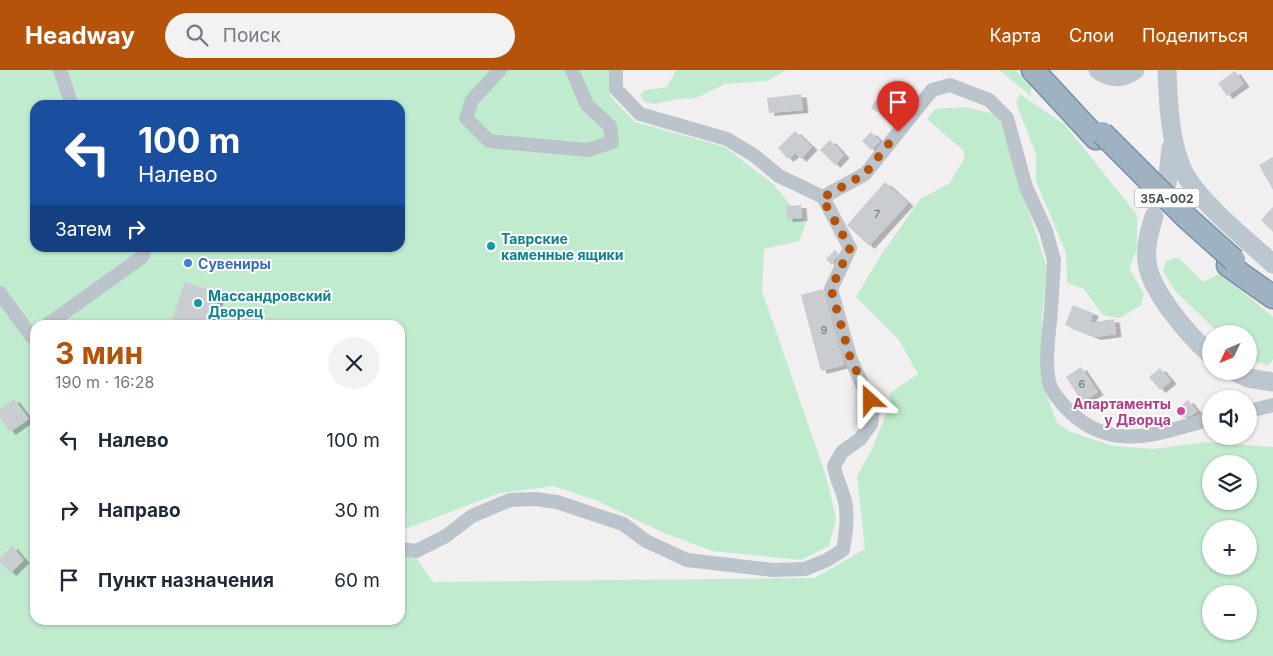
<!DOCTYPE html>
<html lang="ru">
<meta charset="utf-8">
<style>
:root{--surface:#fff;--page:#f2f2f3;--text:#1f2937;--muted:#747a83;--accent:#b45309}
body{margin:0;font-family:Inter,sans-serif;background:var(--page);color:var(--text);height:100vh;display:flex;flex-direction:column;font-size:19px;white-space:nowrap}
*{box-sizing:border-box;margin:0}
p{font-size:16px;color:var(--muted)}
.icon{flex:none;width:28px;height:28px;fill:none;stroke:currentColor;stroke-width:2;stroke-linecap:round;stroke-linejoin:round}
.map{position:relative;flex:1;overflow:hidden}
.drawer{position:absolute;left:30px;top:250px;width:375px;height:305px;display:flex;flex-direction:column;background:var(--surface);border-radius:15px;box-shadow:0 1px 4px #0004}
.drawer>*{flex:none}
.hud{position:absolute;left:30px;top:30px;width:375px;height:152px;border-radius:15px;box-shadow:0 1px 4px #0004;background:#1a4fa0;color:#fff;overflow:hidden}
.needle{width:32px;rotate:226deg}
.fabs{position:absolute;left:1202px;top:255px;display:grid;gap:10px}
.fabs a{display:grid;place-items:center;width:55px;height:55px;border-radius:50%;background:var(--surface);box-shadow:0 1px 4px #0004;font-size:25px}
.pin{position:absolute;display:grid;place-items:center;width:42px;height:42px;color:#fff;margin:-51px -21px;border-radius:50% 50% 50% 0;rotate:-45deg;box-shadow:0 0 5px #0007}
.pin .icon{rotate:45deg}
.me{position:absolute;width:55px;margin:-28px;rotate:336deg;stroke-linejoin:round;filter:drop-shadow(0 0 4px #0008)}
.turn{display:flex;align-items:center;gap:18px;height:105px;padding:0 25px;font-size:22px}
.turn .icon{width:65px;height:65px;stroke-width:2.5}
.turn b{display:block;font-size:35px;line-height:42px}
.then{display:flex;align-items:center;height:48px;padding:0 25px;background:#0003;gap:10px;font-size:19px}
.round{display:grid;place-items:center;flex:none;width:52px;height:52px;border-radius:26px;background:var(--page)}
.headline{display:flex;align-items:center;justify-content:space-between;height:85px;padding:0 25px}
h1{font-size:30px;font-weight:700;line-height:38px;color:var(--accent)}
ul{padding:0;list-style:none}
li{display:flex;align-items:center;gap:15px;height:70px;padding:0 25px}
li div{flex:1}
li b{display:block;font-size:19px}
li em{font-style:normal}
header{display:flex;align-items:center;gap:30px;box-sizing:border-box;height:70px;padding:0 25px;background:var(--accent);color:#fff}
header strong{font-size:24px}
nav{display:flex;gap:28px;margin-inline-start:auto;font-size:18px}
.search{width:350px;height:45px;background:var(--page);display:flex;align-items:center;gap:12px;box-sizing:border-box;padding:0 18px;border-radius:28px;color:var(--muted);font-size:19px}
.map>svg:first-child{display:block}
</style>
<header>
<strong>Headway</strong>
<div class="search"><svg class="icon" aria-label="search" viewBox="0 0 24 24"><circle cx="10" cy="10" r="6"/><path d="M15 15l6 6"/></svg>Поиск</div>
<nav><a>Карта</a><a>Слои</a><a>Поделиться</a></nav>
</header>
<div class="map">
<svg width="1273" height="586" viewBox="0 0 1273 586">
<defs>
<filter id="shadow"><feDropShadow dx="5.5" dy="3" stdDeviation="0" flood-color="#0004"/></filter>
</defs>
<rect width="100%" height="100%" fill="#f1efef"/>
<!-- green -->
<g fill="#c1ebcf" fill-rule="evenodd">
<path d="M0 0H610V26L635 52 725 77 773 114 806 153 799 171 764 179 762 221 826 406 836 449 829 476 801 490 713 481 666 464 598 431 553 416 500 423 400 461V255H35V550H400V464L433 512 815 508 865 479 857 406 872 379 890 334V323L918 304 899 270 856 227 879 188 920 129 949 114 964 89V81L927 49 935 39 965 37 998 45 1047 198 1042 248 1044 317 1057 353 1071 362 1113 376 1154 379 1206 372 1273 377V586H0ZM35 35H400V178H35ZM1211 394H1249V431H1211ZM1211 459H1249V496H1211ZM1211 524H1249V561H1211Z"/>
<path d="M676 0H787L766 11 725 14 696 28 678 29 655 34 644 32 640 25 645 20 667 17Z"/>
<path d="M999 0H1015L1031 16V26Z"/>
<path d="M1020 24 1065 55 1137 145V179L1129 198 1144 224 1140 236 1119 248 1103 245 1084 219 1067 213 1066 183 1036 111V84L1016 33Z"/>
<path d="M1178 187 1203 212 1221 203 1273 247V289L1269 295 1249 291V264H1220L1175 221 1163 201 1166 191Z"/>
</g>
<!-- building -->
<g fill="#c9ccd1" filter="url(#shadow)">
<path d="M1235 1 1244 14 1227 26 1218 13Z"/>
<path d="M801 24 803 40 769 43 767 28Z"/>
<path d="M878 27 893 36 886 47 871 38Z"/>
<path d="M795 61 812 77 801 89 795 83 788 89 778 78Z"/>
<path d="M871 62 880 71 871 80 862 71Z"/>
<path d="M830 70 844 85 835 95 820 80Z"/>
<path d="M1273 87V120L1259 95Z"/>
<path d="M885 112 908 133 869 176 847 155Z"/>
<path d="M801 135 802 148 787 149 786 136Z"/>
<path d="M1273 137V162L1261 150Z"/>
<path d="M835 180 838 183 832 195 826 189Z"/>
<path d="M185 212 220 224 209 255H170Z"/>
<path d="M823 219 844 295 821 301 801 225Z"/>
<path d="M1073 235 1093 243 1090 253 1114 249 1116 264 1096 267 1065 255Z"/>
<path d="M1081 297 1098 322 1082 332 1066 307Z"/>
<path d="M1160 298 1171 311 1160 320 1149 307Z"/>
<path d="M14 329 29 349 10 362 0 347V339Z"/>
<path d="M1188 330 1197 341 1192 345 1183 348 1176 340Z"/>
<path d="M12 476 24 490 11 503 0 493V489Z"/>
</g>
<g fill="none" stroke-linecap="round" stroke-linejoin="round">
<defs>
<g id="trunk">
<path d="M1033 0 1096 68"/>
<path d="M1228 195 1273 227"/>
</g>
</defs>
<!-- trunk casing -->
<use href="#trunk" stroke="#768fa5" stroke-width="25"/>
<!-- minor -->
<g stroke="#bbc4ca" stroke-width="14">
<path d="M60 0 72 35"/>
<path d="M500 0 472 30 466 48 489 71 588 80 612 72 610 56 587 35 572 0"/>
<path d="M616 0V19L640 44 727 69 755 86 779 106 823 127"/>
<path d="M823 127 865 104 932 20 950 15 989 30 1007 48 1026 117 1046 161 1054 190C1053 210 1052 230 1050 251 1048 271 1045 292 1049 312 1051 322 1061 332 1068 340 1112 384 1159 363 1211 349"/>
<path d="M0 223 31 266 35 263"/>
<path d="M47 255 142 187 144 178"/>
<path d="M1249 341 1273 335"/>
<path d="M400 479 416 481 446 466 472 446 510 430 535 429 557 432 623 454 646 471 687 490 773 500 805 499 827 490 843 480C846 463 848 448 845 431 842 419 836 409 834 396L842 382 860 369 871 354 873 339 850 287 831 219 850 178 823 127"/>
</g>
<!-- secondary -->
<g stroke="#bcc6cf" stroke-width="19">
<path d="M1098 0C1111 9 1123 9 1135 0"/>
<path d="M1167 0C1168 32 1170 78 1186 106 1203 135 1247 170 1273 194"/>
<path d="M1167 114 1171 78"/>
<path d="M1154 146C1150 160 1145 176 1147 191 1149 220 1190 267 1211 285"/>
<path d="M1233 301 1248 308 1273 312"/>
</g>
<!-- trunk -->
<use href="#trunk" stroke="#9eb2c2" stroke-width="22"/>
<defs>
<path id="trunk-bridge" d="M1102 63 1186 147 1234 190"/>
</defs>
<!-- trunk-bridge casing -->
<use href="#trunk-bridge" stroke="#768fa5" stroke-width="25" stroke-linecap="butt"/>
<!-- trunk-bridge -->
<use href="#trunk-bridge" stroke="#9eb2c2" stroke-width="22"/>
</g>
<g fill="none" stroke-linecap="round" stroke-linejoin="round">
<!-- route -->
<path stroke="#b45309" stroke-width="9" stroke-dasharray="0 16.2" d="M870 330 850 287 831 219 850 178 822 128 865 104 898 62"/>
</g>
<!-- markers -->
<g fill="#0f9aa8" stroke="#fff" stroke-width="2">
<circle cx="491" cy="176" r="5"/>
<circle cx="198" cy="233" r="5"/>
</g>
<circle fill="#3f7fe0" stroke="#fff" stroke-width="2" cx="188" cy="193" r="5"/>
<circle fill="#d1479c" stroke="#fff" stroke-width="2" cx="1181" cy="341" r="5"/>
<g text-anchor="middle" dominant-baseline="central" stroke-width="4" stroke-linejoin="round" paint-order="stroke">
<!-- number labels -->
<g font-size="11" fill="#687178">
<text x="877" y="144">7</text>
<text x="824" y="260">9</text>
<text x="1082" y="314">6</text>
</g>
<!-- shield labels -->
<rect fill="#fff" stroke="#7f878c" stroke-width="1" x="1134.5" y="118.5" width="65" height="19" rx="4"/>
<g font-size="12" font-weight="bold" fill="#48535a">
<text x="1167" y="128">35А-002</text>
</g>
<!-- culture labels -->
<g font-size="14" font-weight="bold" fill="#0d838f" stroke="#fff" text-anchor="start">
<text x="501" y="168">Таврские<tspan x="501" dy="16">каменные ящики</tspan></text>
<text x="208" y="225">Массандровский<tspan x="208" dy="16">Дворец</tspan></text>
</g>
<!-- shop labels -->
<g font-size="14" font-weight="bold" fill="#366cbe" stroke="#fff" text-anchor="start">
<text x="198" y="193">Сувениры</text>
</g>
<!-- hotel labels -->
<g font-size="14" font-weight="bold" fill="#b23c85" stroke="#fff" text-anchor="end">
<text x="1171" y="333">Апартаменты<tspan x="1171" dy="16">у Дворца</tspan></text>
</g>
</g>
</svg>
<div class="fabs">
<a><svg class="needle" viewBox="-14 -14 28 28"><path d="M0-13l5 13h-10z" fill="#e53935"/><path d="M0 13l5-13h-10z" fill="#747a83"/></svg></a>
<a><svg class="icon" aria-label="sound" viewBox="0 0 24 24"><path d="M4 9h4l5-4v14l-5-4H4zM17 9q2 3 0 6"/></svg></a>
<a><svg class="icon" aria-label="layers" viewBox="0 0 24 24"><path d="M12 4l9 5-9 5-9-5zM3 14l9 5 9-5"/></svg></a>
<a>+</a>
<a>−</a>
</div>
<div class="pin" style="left:898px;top:62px;background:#d93025"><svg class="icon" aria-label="arrive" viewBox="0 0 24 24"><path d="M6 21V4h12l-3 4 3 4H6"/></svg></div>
<svg class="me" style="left:870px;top:330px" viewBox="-20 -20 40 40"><path d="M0-17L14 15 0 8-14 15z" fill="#b45309" stroke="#fff" stroke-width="4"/></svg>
<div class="hud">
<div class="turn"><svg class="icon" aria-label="left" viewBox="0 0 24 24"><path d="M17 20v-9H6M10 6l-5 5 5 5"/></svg><div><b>100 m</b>Налево</div></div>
<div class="then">Затем<svg class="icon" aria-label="right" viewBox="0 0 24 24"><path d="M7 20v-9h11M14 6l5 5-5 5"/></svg></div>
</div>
<section class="drawer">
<div class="headline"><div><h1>3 мин</h1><p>190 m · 16:28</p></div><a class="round"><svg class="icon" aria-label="close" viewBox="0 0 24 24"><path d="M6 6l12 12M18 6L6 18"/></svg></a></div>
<ul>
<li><svg class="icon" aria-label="left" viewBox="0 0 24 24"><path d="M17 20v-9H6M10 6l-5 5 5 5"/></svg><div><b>Налево</b></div><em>100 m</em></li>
<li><svg class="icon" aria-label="right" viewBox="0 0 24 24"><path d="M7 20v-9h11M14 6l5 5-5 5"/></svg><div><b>Направо</b></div><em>30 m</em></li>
<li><svg class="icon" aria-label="arrive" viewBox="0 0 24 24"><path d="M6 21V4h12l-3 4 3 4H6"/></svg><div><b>Пункт назначения</b></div><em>60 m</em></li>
</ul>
</section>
</div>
